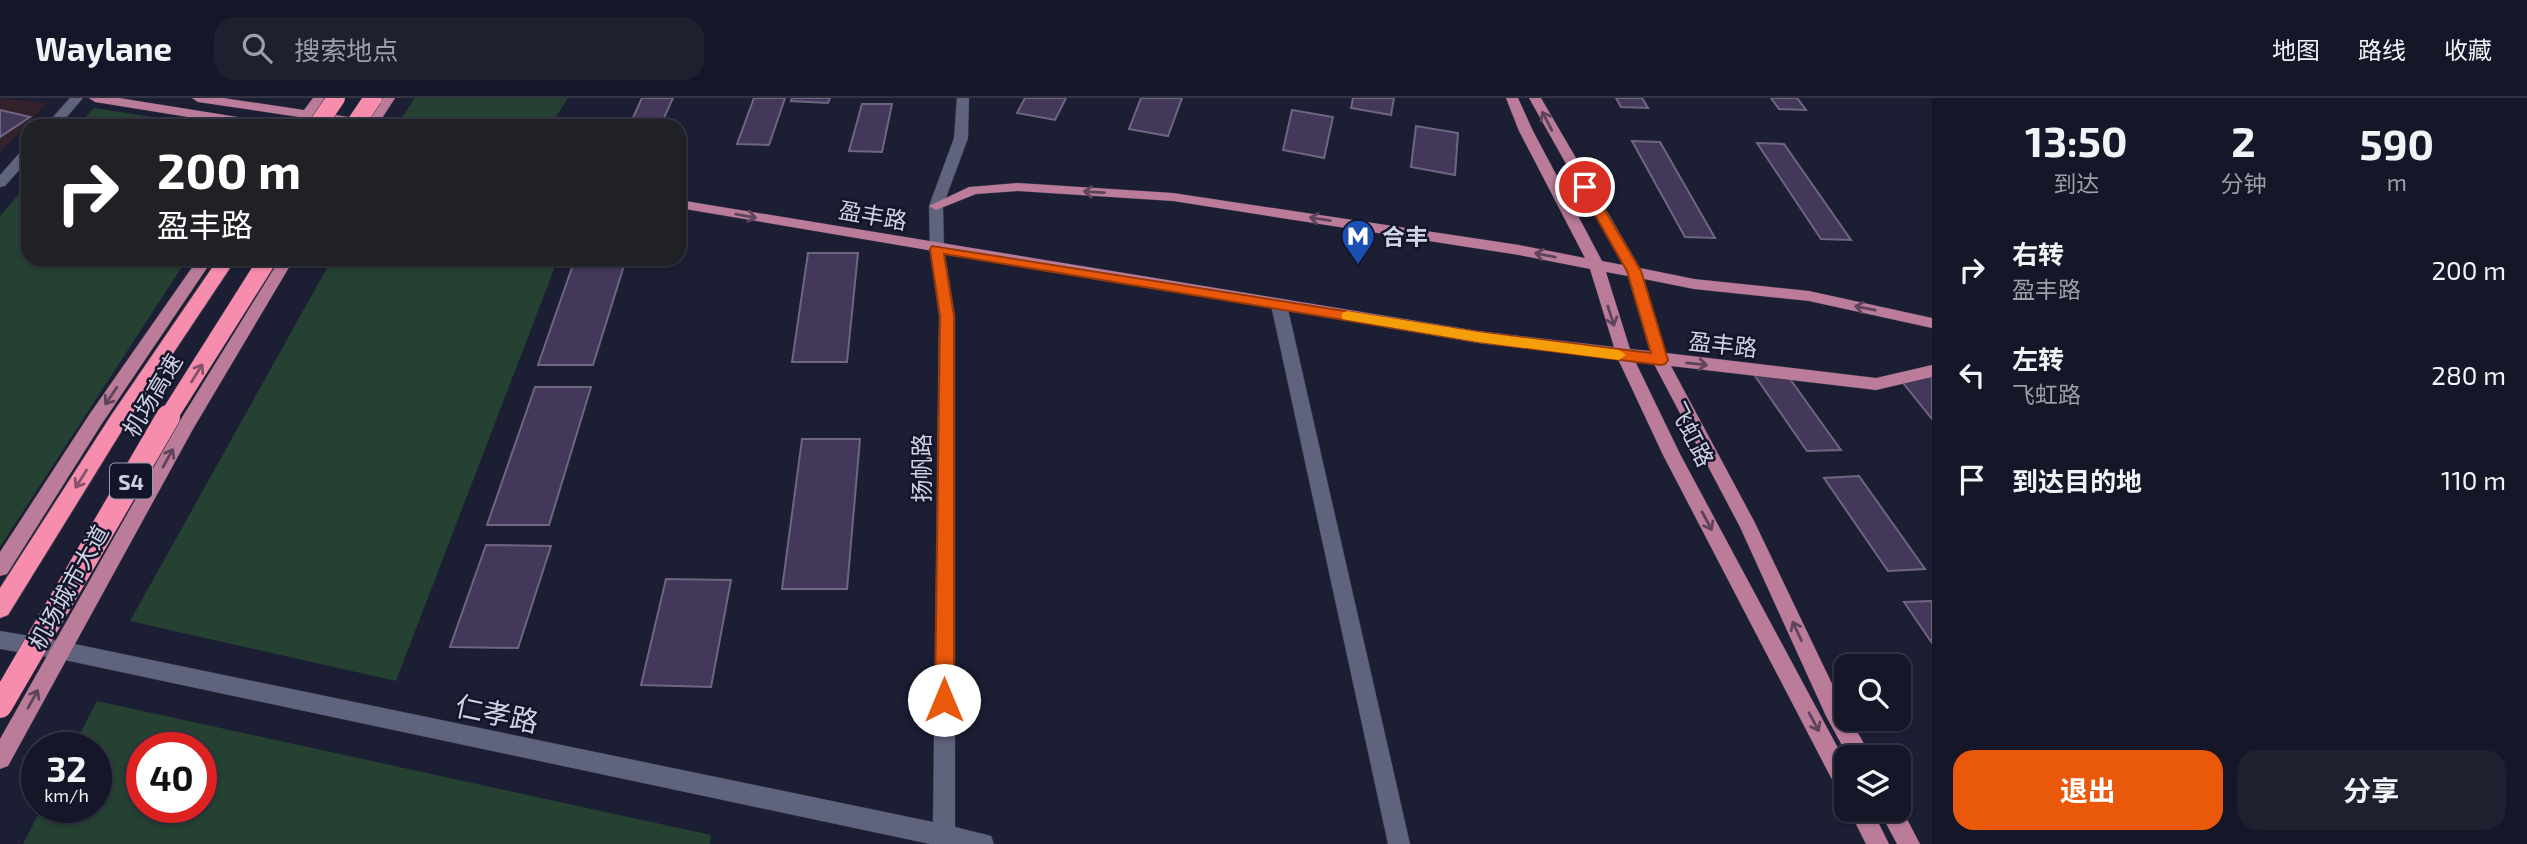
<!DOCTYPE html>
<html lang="zh">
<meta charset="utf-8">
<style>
:root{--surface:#151627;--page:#1e1f2f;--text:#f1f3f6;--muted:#9d9fa7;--line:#343544;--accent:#ea580c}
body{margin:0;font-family:"Exo 2","Noto Sans SC",sans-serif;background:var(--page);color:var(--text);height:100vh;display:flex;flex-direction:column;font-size:26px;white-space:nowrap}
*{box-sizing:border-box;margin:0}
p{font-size:23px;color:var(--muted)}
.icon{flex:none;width:38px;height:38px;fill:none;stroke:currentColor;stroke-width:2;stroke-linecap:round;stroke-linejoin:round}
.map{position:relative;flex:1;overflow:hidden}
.drawer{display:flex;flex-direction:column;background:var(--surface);width:595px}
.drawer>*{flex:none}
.hud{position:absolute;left:21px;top:21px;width:665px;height:147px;border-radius:21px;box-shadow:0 2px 5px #0004,0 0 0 2px var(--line);background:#202124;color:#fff;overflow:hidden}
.buttons{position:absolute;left:1834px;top:556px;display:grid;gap:14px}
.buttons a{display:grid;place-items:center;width:77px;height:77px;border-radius:14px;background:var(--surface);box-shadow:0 2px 5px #0004,0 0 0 2px var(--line);font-size:35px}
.speed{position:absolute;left:21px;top:634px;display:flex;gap:14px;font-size:35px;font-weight:700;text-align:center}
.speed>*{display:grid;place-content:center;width:91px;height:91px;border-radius:50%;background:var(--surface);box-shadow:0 2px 5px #0004,0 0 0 2px var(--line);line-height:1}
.speed small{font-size:18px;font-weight:400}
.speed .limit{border:10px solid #d22;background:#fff;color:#111}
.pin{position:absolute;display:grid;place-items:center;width:60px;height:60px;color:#fff;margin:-30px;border:4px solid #fff;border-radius:50%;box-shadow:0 2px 7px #0007}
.me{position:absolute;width:77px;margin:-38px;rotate:0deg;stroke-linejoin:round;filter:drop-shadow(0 0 5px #0008)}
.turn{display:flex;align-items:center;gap:24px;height:147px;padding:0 21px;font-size:32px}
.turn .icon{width:91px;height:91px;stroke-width:2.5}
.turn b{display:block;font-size:49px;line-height:60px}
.eta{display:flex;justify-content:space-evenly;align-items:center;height:119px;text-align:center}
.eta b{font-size:42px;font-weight:700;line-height:49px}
.button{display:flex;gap:14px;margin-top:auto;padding:14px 21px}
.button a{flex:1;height:80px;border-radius:21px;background:var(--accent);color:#fff;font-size:28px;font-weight:700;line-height:80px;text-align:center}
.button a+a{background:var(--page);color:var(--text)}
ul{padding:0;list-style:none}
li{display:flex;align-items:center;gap:21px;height:105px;padding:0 21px}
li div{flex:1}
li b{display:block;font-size:26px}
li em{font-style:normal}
header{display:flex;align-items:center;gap:42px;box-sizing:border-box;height:98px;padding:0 35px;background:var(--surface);border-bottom:2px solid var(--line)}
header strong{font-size:33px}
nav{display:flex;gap:38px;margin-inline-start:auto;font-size:24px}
.search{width:490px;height:63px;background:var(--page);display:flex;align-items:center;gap:18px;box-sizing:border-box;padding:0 24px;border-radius:21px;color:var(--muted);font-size:26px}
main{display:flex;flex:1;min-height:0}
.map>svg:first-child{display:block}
</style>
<header>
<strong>Waylane</strong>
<div class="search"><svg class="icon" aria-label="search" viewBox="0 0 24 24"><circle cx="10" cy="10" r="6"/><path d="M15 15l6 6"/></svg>搜索地点</div>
<nav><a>地图</a><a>路线</a><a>收藏</a></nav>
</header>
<main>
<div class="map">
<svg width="1932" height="746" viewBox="0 0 1932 746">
<rect width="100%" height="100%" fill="#1c1e34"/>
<!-- education -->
<path fill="#33222b" d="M0 0 47 5 0 55Z"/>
<!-- green -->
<g fill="#244132" fill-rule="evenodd">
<path d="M415 0H568L550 28H420L398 25Z"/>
<path d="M94 10 212 28H78Z"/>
<path d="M28 86V161H187L0 449V118Z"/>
<path d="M332 161H558L396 583 130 523Z"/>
<path d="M97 603 711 737 710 746H23L42 709H96V649H73ZM142 649H201V709H142Z"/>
</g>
<!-- building -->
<g fill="#43375a" stroke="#6e6680" stroke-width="2">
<path d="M642 0H673L662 24H631Z"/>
<path d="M754 0H785L769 47 737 46Z"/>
<path d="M792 0H830L828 5 791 3Z"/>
<path d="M1025 0H1066L1055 22 1017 15Z"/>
<path d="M1141 0H1182L1168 38 1129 31Z"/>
<path d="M1353 0H1394L1391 17 1351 10Z"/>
<path d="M1616 0H1642L1648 10 1621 9Z"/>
<path d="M1771 0H1797L1806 12 1779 11Z"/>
<path d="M862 6H892L882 54 849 53Z"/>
<path d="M0 12 30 19 0 39Z"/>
<path d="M1292 12 1333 19 1324 60 1283 52Z"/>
<path d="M1416 28 1458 35 1455 77 1411 69Z"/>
<path d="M1632 43 1660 44 1715 140 1685 139Z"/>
<path d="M1757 45 1784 46 1851 142 1821 141Z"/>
<path d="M808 155H858L847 264H792Z"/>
<path d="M575 161H626L593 267H538Z"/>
<path d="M1785 274 1841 352 1807 353 1753 275Z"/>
<path d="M1931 279 1932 280V321L1900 281Z"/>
<path d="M535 289H591L549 427H487Z"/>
<path d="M802 341H860L847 491H782Z"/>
<path d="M1859 378 1925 471 1888 473 1824 380Z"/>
<path d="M486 447 551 448 518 550 450 549Z"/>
<path d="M666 481 731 482 711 589 641 587Z"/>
<path d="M1932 503V545L1904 504Z"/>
</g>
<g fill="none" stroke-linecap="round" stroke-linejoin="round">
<defs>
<g id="minor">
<path d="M70 0H83L59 28H45Z"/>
<path d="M957 0H969L968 40 943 108 944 151 955 218V729L991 738 994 746H930L60 561 0 551V533L60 543 933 724 939 218 930 151 929 108 954 40Z"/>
<path d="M28 50V62L5 88 0 89V77L23 51Z"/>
<path d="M1279 202 1287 207 1410 746H1388L1271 207Z"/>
</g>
<g id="major">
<path d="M89 0H119L268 24 275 28H244L95 4Z"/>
<path d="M192 0H223L304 12 313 0H325L316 14 368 22 383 0H395L377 28 311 21 306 28H292L299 19 198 4Z"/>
<path d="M1506 0H1518L1533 33 1602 163 1623 167 1529 0H1541L1640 170 1694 181 1809 193 1932 220V230L1809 203 1694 191 1644 181 1666 255 1876 280 1932 267V279L1876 292 1671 268 1754 423 1846 615V621H1850L1872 660H1849L1826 618 1740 429 1654 266 1635 263 1680 356 1846 665V696L1838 693 1663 357 1618 261 1478 245 679 110V102L1478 233 1614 249 1590 171 1519 157 1173 103 1018 93 976 96 936 112 929 108 969 89 1018 85 1173 95 1519 147 1585 160 1519 33ZM1606 174 1628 178 1650 253 1630 251Z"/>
<path d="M198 161H213L101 327 7 476 0 478V454L89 317Z"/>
<path d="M280 161H294L193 331 8 668 0 671V641L181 321Z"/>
<path d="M1899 706 1920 746H1897L1879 712H1899Z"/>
<path d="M1849 712H1872L1889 746H1866Z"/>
</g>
<path id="highway" d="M218 161H236L126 326 8 517 0 520V490L112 316Z"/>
</defs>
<!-- minor casing -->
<use href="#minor" stroke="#37384b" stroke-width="1"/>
<!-- major casing -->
<use href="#major" stroke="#37384b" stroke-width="1"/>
<!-- highway casing -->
<use href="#highway" stroke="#37384b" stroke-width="2"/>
<!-- minor -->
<use href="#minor" fill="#5f637d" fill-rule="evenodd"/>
<!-- major -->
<use href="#major" fill="#ba7c99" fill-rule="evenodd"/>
<!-- highway -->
<use href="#highway" fill="#f78dac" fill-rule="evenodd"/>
<defs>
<g id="highway-bridge-far1">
<path d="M317 28 336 0"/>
<path d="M354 28 373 0"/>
<path d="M167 321 268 161"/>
</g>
<path id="highway-bridge" d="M0 608 168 319"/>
</defs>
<!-- highway-bridge-far1 casing -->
<use href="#highway-bridge-far1" stroke="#37384b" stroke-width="19" stroke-linecap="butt"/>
<!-- highway-bridge casing -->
<use href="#highway-bridge" stroke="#37384b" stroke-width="25" stroke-linecap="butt"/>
<!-- highway-bridge-far1 -->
<use href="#highway-bridge-far1" stroke="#f78dac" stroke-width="18"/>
<!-- highway-bridge -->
<use href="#highway-bridge" stroke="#f78dac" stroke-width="24"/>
</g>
<!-- one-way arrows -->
<defs><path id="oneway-shaft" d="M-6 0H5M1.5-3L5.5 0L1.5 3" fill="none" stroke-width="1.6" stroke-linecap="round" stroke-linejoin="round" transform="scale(1.75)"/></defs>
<g stroke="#5e435c">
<use href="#oneway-shaft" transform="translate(1547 23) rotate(-117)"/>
<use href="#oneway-shaft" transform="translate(1094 94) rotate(-177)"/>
<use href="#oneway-shaft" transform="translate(746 118) rotate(10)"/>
<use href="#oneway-shaft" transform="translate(1320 121) rotate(-171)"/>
<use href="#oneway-shaft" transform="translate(1545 157) rotate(-169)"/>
<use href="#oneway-shaft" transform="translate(1865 210) rotate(-169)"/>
<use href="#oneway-shaft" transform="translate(1611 218) rotate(72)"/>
<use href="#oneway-shaft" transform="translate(1697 266) rotate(6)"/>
<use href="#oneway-shaft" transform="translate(111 298) rotate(124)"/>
<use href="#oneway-shaft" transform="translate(168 360) rotate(-61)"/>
<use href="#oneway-shaft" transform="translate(1707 423) rotate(62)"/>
<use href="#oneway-shaft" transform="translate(1797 533) rotate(-115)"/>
<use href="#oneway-shaft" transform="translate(33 601) rotate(-61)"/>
<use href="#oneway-shaft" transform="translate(1814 624) rotate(62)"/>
</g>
<g stroke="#85516b">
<use href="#oneway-shaft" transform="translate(197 275) rotate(-58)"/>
<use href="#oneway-shaft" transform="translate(81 381) rotate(122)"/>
</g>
<!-- route -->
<path fill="#ea580c" stroke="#983908" stroke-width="2" d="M1585 86 1591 89 1641 173 1668 262 1665 266 1660 267 1478 244 944 156 954 218V602L951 608 944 611 938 608 935 602 940 218 930 151 932 148 1478 234 1651 255 1627 173 1579 89Z"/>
<!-- slow -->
<path fill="#f59e0b" d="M1347 213 1478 234 1619 252 1626 257 1619 262 1478 244 1342 221V215Z"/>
<!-- icons -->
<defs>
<symbol id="metro-pin" viewBox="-11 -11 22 30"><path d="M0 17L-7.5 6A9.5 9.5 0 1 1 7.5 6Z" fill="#1a4fb4" stroke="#13152a"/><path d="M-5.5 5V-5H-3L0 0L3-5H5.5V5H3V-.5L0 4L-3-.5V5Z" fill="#fff"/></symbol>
</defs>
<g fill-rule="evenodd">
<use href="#metro-pin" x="1339" y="119" width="38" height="52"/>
</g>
<g text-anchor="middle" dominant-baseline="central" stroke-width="5" stroke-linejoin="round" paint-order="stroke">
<!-- shield labels -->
<rect fill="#13152a" stroke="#9799aa" stroke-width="2" x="110" y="365.5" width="42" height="35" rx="5"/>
<g font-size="21" font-weight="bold" fill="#cfd2e1">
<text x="131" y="383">S4</text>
</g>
<!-- street labels -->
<g font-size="23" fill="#cfd2e1" stroke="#13152a">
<text transform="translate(873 117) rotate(10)">盈丰路</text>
<text transform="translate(1723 246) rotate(6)">盈丰路</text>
<text transform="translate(152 297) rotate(-59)">机场高速</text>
<text transform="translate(1692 336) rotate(63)">飞虹路</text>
<text transform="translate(921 370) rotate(-90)">扬帆路</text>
<text transform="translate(68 489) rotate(-61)">机场城市大道</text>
</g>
<!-- poi labels -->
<g font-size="23" font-weight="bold" fill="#cfd2e1" stroke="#13152a" text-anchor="start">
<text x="1382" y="138">合丰</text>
</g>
<!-- near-street labels -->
<g font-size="28" fill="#cfd2e1" stroke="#13152a">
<text transform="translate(497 615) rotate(12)">仁孝路</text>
</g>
</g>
</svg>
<div class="buttons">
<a><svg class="icon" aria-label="search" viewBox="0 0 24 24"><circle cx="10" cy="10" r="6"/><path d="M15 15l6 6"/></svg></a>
<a><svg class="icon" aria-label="layers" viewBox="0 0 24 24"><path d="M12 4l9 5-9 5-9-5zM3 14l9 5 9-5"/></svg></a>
</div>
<div class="speed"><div>32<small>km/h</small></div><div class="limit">40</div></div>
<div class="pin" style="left:1585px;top:89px;background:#d93025"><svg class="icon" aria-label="arrive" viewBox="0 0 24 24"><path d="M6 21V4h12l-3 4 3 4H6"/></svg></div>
<svg class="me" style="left:944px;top:602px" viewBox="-20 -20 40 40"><circle r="19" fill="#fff"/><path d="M0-13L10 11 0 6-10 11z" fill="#ea580c"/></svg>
<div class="hud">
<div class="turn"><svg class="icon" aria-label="right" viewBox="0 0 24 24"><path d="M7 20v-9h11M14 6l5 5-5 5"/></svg><div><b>200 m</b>盈丰路</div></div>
</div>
</div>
<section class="drawer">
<div class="eta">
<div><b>13:50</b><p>到达</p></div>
<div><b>2</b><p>分钟</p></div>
<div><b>590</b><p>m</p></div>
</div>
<ul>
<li><svg class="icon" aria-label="right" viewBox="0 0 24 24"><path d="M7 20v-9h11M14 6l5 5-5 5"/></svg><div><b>右转</b><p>盈丰路</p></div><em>200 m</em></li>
<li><svg class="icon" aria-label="left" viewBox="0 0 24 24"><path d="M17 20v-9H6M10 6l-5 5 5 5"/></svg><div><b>左转</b><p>飞虹路</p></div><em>280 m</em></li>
<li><svg class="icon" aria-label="arrive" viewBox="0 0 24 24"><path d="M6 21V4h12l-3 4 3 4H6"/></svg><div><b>到达目的地</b></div><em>110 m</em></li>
</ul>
<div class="button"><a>退出</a><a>分享</a></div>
</section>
</main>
